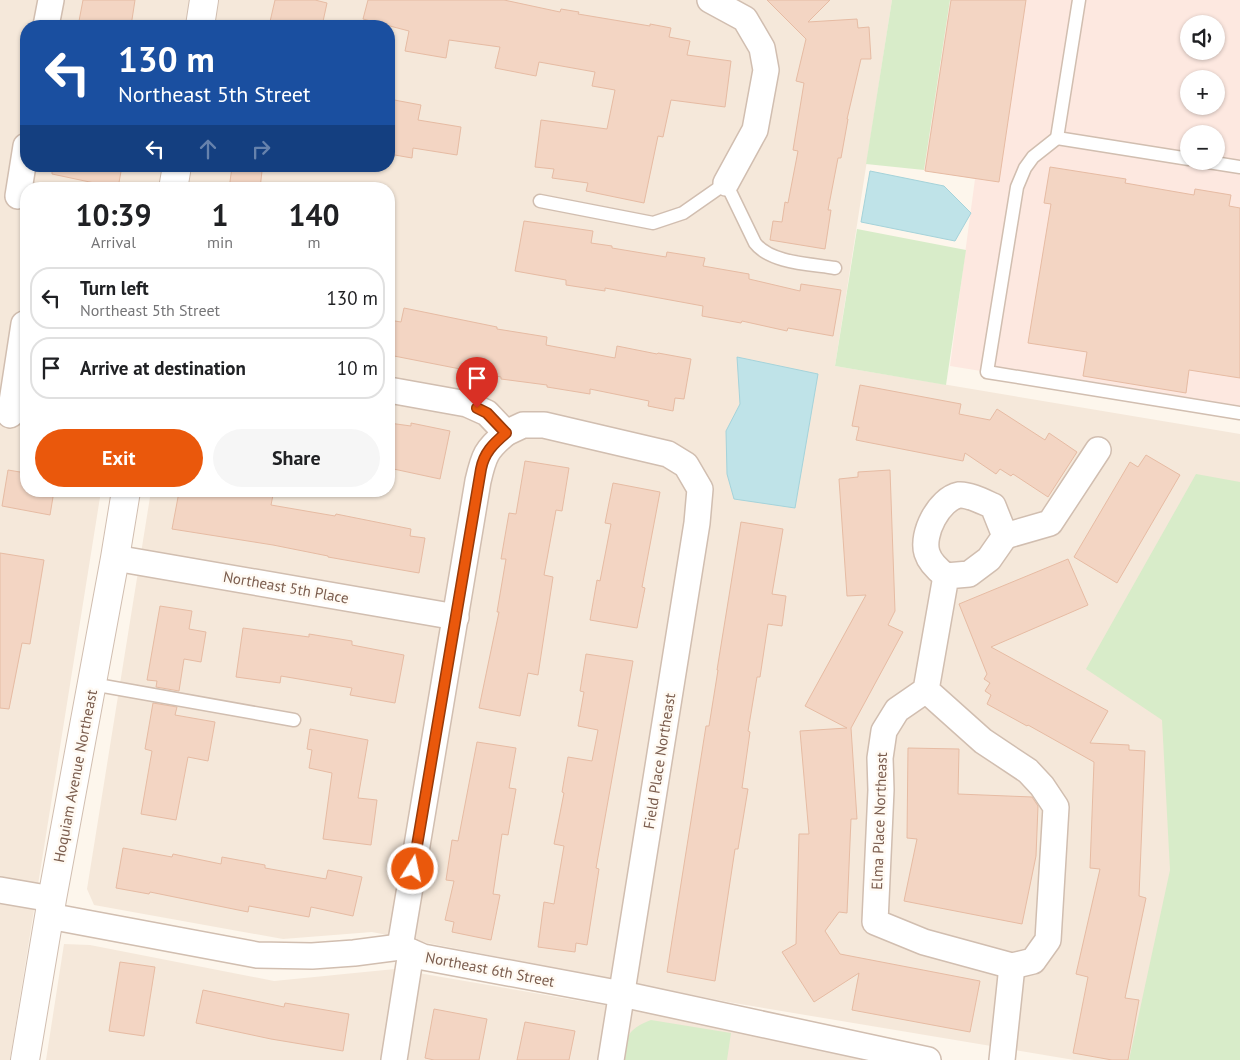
<!DOCTYPE html>
<meta charset="utf-8">
<style>
:root{--surface:#fff;--page:#f6f6f6;--text:#202124;--muted:#757577;--line:#e0e0e0;--accent:#ea580c}
body{margin:0;font-family:"PT Sans",sans-serif;background:var(--page);color:var(--text);height:100vh;display:flex;flex-direction:column;font-size:19px;white-space:nowrap}
*{box-sizing:border-box;margin:0}
p{font-size:16px;color:var(--muted)}
.icon{flex:none;width:28px;height:28px;fill:none;stroke:currentColor;stroke-width:2;stroke-linecap:round;stroke-linejoin:round}
.map{position:relative;flex:1;overflow:hidden}
.drawer{position:absolute;left:20px;top:182px;width:375px;height:315px;display:flex;flex-direction:column;background:var(--surface);border-radius:20px;box-shadow:0 1px 4px #0004}
.drawer>*{flex:none}
.top-card{position:absolute;left:20px;top:20px;width:375px;height:152px;border-radius:20px;box-shadow:0 1px 4px #0004;background:#1a4fa0;color:#fff;overflow:hidden}
.buttons{position:absolute;left:1180px;top:15px;display:grid;gap:10px}
.buttons a{display:grid;place-items:center;width:45px;height:45px;border-radius:50%;background:var(--surface);box-shadow:0 1px 4px #0004;font-size:25px}
.pin{position:absolute;display:grid;place-items:center;width:42px;height:42px;color:#fff;margin:-51px -21px;border-radius:50% 50% 50% 0;rotate:-45deg;box-shadow:0 0 5px #0007}
.pin .icon{rotate:45deg}
.me{position:absolute;width:55px;margin:-28px;rotate:10deg;stroke-linejoin:round;filter:drop-shadow(0 0 4px #0008)}
.turn{display:flex;align-items:center;gap:18px;height:105px;padding:0 15px;font-size:22px}
.turn .icon{width:65px;height:65px;stroke-width:2.5}
.turn b{display:block;font-size:35px;line-height:42px}
.lanes{display:flex;align-items:center;height:48px;padding:0 15px;background:#0003;justify-content:center;gap:25px;direction:ltr}
.lanes .off{opacity:.35}
.eta{display:flex;justify-content:space-evenly;align-items:center;height:85px;text-align:center}
.eta b{font-size:30px;font-weight:800;line-height:35px}
.primary-button{display:flex;gap:10px;margin-top:auto;padding:10px 15px}
.primary-button a{flex:1;height:58px;border-radius:30px;background:var(--accent);color:#fff;font-size:20px;font-weight:800;line-height:58px;text-align:center}
.primary-button a+a{background:var(--page);color:var(--text)}
ul{padding:0;list-style:none}
li{display:flex;align-items:center;gap:15px;height:62px;margin:0 10px 8px;padding:0 5px;border:2px solid var(--line);border-radius:20px}
li div{flex:1}
li b{display:block;font-size:19px}
li em{font-style:normal}
.map>svg:first-child{display:block}
</style>
<div class="map">
<svg width="1240" height="1060" viewBox="0 0 1240 1060">
<rect width="100%" height="100%" fill="#fdf6ec"/>
<!-- residential -->
<g fill="#f5e8da" fill-rule="evenodd">
<path d="M0 0H892L835 366 1240 434V494L1145 1060H1074L728 1002 372 932 283 939 94 905 87 889 151 491H389V189H26V491H101L10 1060H0ZM26 26H389V166H26Z"/>
<path d="M64 944 90 945 274 981 395 969 743 1029 879 1060H46Z"/>
</g>
<!-- commercial -->
<path fill="#fde8e0" fill-rule="evenodd" d="M950 0H1240V413L950 366 975 179 924 170ZM1189 24H1216V51H1189ZM1189 79H1216V106H1189ZM1189 134H1216V161H1189Z"/>
<!-- green -->
<g fill="#d8ecc9">
<path d="M892 0H950L924 170 866 164Z"/>
<path d="M857 229 966 250 946 385 835 366Z"/>
<path d="M1196 474 1240 482V1060H1129L1170 870 1162 720 1086 669Z"/>
<path d="M651 1020 731 1033 727 1060H623C628 1035 626 1030 651 1020Z"/>
</g>
<!-- water -->
<g fill="#bfe3e8" stroke="#a5d3da">
<path d="M870 171 944 186 971 213 955 241 861 222Z"/>
<path d="M737 357 818 374 795 508 734 499 727 474 726 431 740 404Z"/>
</g>
<!-- building -->
<g fill="#f3d5c3" stroke="#e6bba3">
<path d="M83 0H135L131 26H83L84 22 79 21Z"/>
<path d="M275 0H315L327 3 322 26H269Z"/>
<path d="M368 0H504L560 12 561 9 579 12 578 14 650 26V24L671 28 669 37 690 41 687 55 731 61 725 107 671 100 663 137 658 136 644 203 586 191 588 183 552 178 554 169 535 167 541 120 607 129 615 90 592 86 595 72 539 62 536 76 495 68 500 47 449 40 446 58 405 51 409 31 363 19Z"/>
<path d="M767 0H830L808 22 857 19 858 28 869 27 871 59H861L847 119H848L841 158H838L828 210H831L825 249 770 240 773 221 782 222 785 202 788 203 798 151 793 150 804 83 796 81 806 39Z"/>
<path d="M951 0H1026L999 182 925 171Z"/>
<path d="M389 99 421 105 418 120 461 127 457 155 413 148 412 158 389 154Z"/>
<path d="M52 166H122L118 188 52 174Z"/>
<path d="M232 167 262 171 260 189H229Z"/>
<path d="M1050 167 1126 179 1125 183 1194 195 1195 189 1231 195 1229 206 1240 208V378L1189 370 1186 393 1083 376 1087 352 1028 343 1051 204 1044 203Z"/>
<path d="M524 221 593 231 591 243 612 246V248L666 257 667 252 705 258 703 266 749 274V279L800 291 801 284 841 290 833 336 788 328 787 331 742 321 741 323 702 316 703 306 605 288V291L566 285V280L515 271Z"/>
<path d="M404 308 497 327V329L547 337 546 345 615 358 617 346 657 354 658 353 691 359 684 399 675 398 673 411 648 406 649 401 590 389V394L547 387V385L501 379V377L389 355V320L401 322Z"/>
<path d="M860 385 961 404 959 414 990 420 997 409 1045 440 1049 433 1077 452 1048 497 1013 474 1011 476 1000 469 996 474 965 453 963 461 856 440 859 427 852 426Z"/>
<path d="M389 423 411 426V423L450 431 440 479 389 468Z"/>
<path d="M1146 455 1180 475 1117 583 1074 557 1130 462 1138 467Z"/>
<path d="M525 461 569 468 562 511 556 510 544 575 553 577 538 675 528 673 520 716 479 708 499 612H497L506 559H501L509 513 516 514Z"/>
<path d="M8 470 26 473V491H54L50 515 2 506Z"/>
<path d="M890 470 895 611 888 625 903 632 851 728 857 819H851L847 913 839 912 825 931 840 954 980 981 970 1032 852 1010 859 973 814 1002 782 952 796 944 799 834H809L800 731 847 728 805 706 866 595 847 596 839 479 858 477V472Z"/>
<path d="M613 483 660 492 642 587 645 588 637 628 590 620 597 580 600 581 611 524 605 523Z"/>
<path d="M195 491H209L227 495 228 491H249L273 495 271 505 335 516 336 514 411 529 410 536 425 538 419 573 328 557V556L273 545 172 529 179 492 194 496Z"/>
<path d="M741 522 783 529 772 594 786 596 782 626 768 624 760 677H757L748 731 750 732 742 788 748 789 738 849H735L715 981 667 972 706 726H709L718 670H717Z"/>
<path d="M0 553 44 560 30 644 22 643 9 709 0 708Z"/>
<path d="M1068 559 1088 605 991 647 1108 711 1090 743 1129 745V750L1145 751 1139 896 1146 898 1125 998 1139 1000 1128 1060H1112L1073 1053 1088 977 1076 974 1100 869 1090 868 1094 762 1028 725 1027 726 987 704 991 695 985 691 990 683 984 679 987 674 959 604Z"/>
<path d="M160 606 192 611 189 629 206 632 201 662 184 659 179 691 156 687 157 681 147 680Z"/>
<path d="M243 628 309 637V634L352 641V645L404 655 395 703 350 695 352 688 281 676 280 683 236 677Z"/>
<path d="M586 654 633 661 596 868 599 869 587 945 576 943 575 952 538 947 544 902 554 904 564 846 554 844 564 793 562 792 568 757 592 761 598 730 578 726 584 692 580 691Z"/>
<path d="M153 703 177 707 175 715 215 722 208 761 188 757 176 820 141 814 152 751 145 749Z"/>
<path d="M310 729 368 740 358 798 377 800 371 845 323 839 332 773 309 768 312 750 307 749Z"/>
<path d="M477 742 516 748 509 788 516 789 508 835 502 834 493 894 500 895 491 940 452 932 454 922 445 920 454 881 446 880 452 840 458 841Z"/>
<path d="M908 748 959 749 958 794 1032 797 1038 806 1036 856 1022 924 904 901 917 839 907 838Z"/>
<path d="M123 848 172 857 173 854 221 864 222 857 265 865V868L326 879 328 870 362 877 353 916 311 907 309 917 249 906 248 912 150 892 149 894 116 888Z"/>
<path d="M120 962 155 967 144 1036 109 1031Z"/>
<path d="M203 990 284 1007 285 1003 349 1014 343 1051 271 1039 196 1023Z"/>
<path d="M434 1009 487 1019 479 1060H434L425 1058Z"/>
<path d="M525 1022 575 1031 569 1060H517Z"/>
</g>
<g fill="none" stroke-linecap="round" stroke-linejoin="round">
<defs>
<g id="service">
<path d="M1079 0 1057 138 1189 159"/>
<path d="M1057 138 1033 157 1025 168 1017 187 987 372 1240 413"/>
<path d="M1202 161 1240 167"/>
<path d="M540 201 653 223 683 213 726 183 755 243C770 263 811 264 835 268"/>
<path d="M92 684 294 720"/>
</g>
<g id="minor">
<path d="M710 0 745 19 762 48 766 70 755 130 726 183"/>
<path d="M46 26 51 0"/>
<path d="M18 196 26 146"/>
<path d="M389 390 467 404 487 413 506 433 523 425H544L668 454 686 465 700 489 697 523 611 1060"/>
<path d="M10 415 24 324"/>
<path d="M115 558 456 617"/>
<path d="M946 576C938 570 930 563 927 553 921 534 939 499 959 495 968 494 984 502 993 506L1005 536 1050 523 1098 450"/>
<path d="M926 690 983 741 1028 771 1042 786 1056 807 1048 940 1033 961 1012 966 924 942 875 922 881 790 880 758 884 731 897 710 926 690 946 576 969 574 989 559 1005 536"/>
<path d="M0 890 52 899"/>
<path d="M49 916 257 955 312 956 354 953 400 947 423 957 622 994 928 1060"/>
<path d="M400 947 478 481C484 455 486 450 506 433"/>
<path d="M394 1060 411 952"/>
<path d="M1002 1060 1012 966"/>
</g>
<g id="tertiary">
<path d="M200 26 204 0"/>
<path d="M173 189 177 166"/>
<path d="M25 1060 52 899 115 558 126 491"/>
</g>
</defs>
<!-- service casing -->
<use href="#service" stroke="#d1beb0" stroke-width="15"/>
<!-- minor casing -->
<use href="#minor" stroke="#d1beb0" stroke-width="28"/>
<!-- tertiary casing -->
<use href="#tertiary" stroke="#d1beb0" stroke-width="30"/>
<!-- service -->
<use href="#service" stroke="#fff" stroke-width="12"/>
<!-- minor -->
<use href="#minor" stroke="#fff" stroke-width="25"/>
<!-- tertiary -->
<use href="#tertiary" stroke="#fff" stroke-width="28"/>
</g>
<g fill="none" stroke-linecap="round" stroke-linejoin="round">
<defs>
<path id="route" d="M413 869 481 469C484 453 493 444 506 433L487 413 477 408"/>
</defs>
<!-- route casing -->
<use href="#route" stroke="#983908" stroke-width="12"/>
<!-- route -->
<use href="#route" stroke="#ea580c" stroke-width="9"/>
</g>
<g text-anchor="middle" dominant-baseline="central" stroke-width="5" stroke-linejoin="round" paint-order="stroke">
<!-- street labels -->
<g font-size="15" fill="#7a5c4d" stroke="#fffaf3">
<text transform="translate(286 587) rotate(10)">Northeast 5th Place</text>
<text transform="translate(659 761) rotate(-81)">Field Place Northeast</text>
<text transform="translate(75 776) rotate(-79)">Hoquiam Avenue Northeast</text>
<text transform="translate(879 821) rotate(-88)">Elma Place Northeast</text>
<text transform="translate(490 969) rotate(11)">Northeast 6th Street</text>
</g>
</g>
</svg>
<div class="buttons">
<a><svg class="icon" aria-label="sound" viewBox="0 0 24 24"><path d="M4 9h4l5-4v14l-5-4H4zM17 9q2 3 0 6"/></svg></a>
<a>+</a>
<a>−</a>
</div>
<div class="pin" style="left:477px;top:408px;background:#d93025"><svg class="icon" aria-label="arrive" viewBox="0 0 24 24"><path d="M6 21V4h12l-3 4 3 4H6"/></svg></div>
<svg class="me" style="left:413px;top:869px" viewBox="-20 -20 40 40"><circle r="17" fill="#ea580c" stroke="#fff" stroke-width="3"/><path d="M0-11L8 9 0 5-8 9z" fill="#fff"/></svg>
<div class="top-card">
<div class="turn"><svg class="icon" aria-label="left" viewBox="0 0 24 24"><path d="M17 20v-9H6M10 6l-5 5 5 5"/></svg><div><b>130 m</b>Northeast 5th Street</div></div>
<div class="lanes"><svg class="icon" aria-label="left" viewBox="0 0 24 24"><path d="M17 20v-9H6M10 6l-5 5 5 5"/></svg><svg class="icon off" aria-label="ahead" viewBox="0 0 24 24"><path d="M12 20V5M6 11l6-6 6 6"/></svg><svg class="icon off" aria-label="right" viewBox="0 0 24 24"><path d="M7 20v-9h11M14 6l5 5-5 5"/></svg></div>
</div>
<section class="drawer">
<div class="eta">
<div><b>10:39</b><p>Arrival</p></div>
<div><b>1</b><p>min</p></div>
<div><b>140</b><p>m</p></div>
</div>
<ul>
<li><svg class="icon" aria-label="left" viewBox="0 0 24 24"><path d="M17 20v-9H6M10 6l-5 5 5 5"/></svg><div><b>Turn left</b><p>Northeast 5th Street</p></div><em>130 m</em></li>
<li><svg class="icon" aria-label="arrive" viewBox="0 0 24 24"><path d="M6 21V4h12l-3 4 3 4H6"/></svg><div><b>Arrive at destination</b></div><em>10 m</em></li>
</ul>
<div class="primary-button"><a>Exit</a><a>Share</a></div>
</section>
</div>
